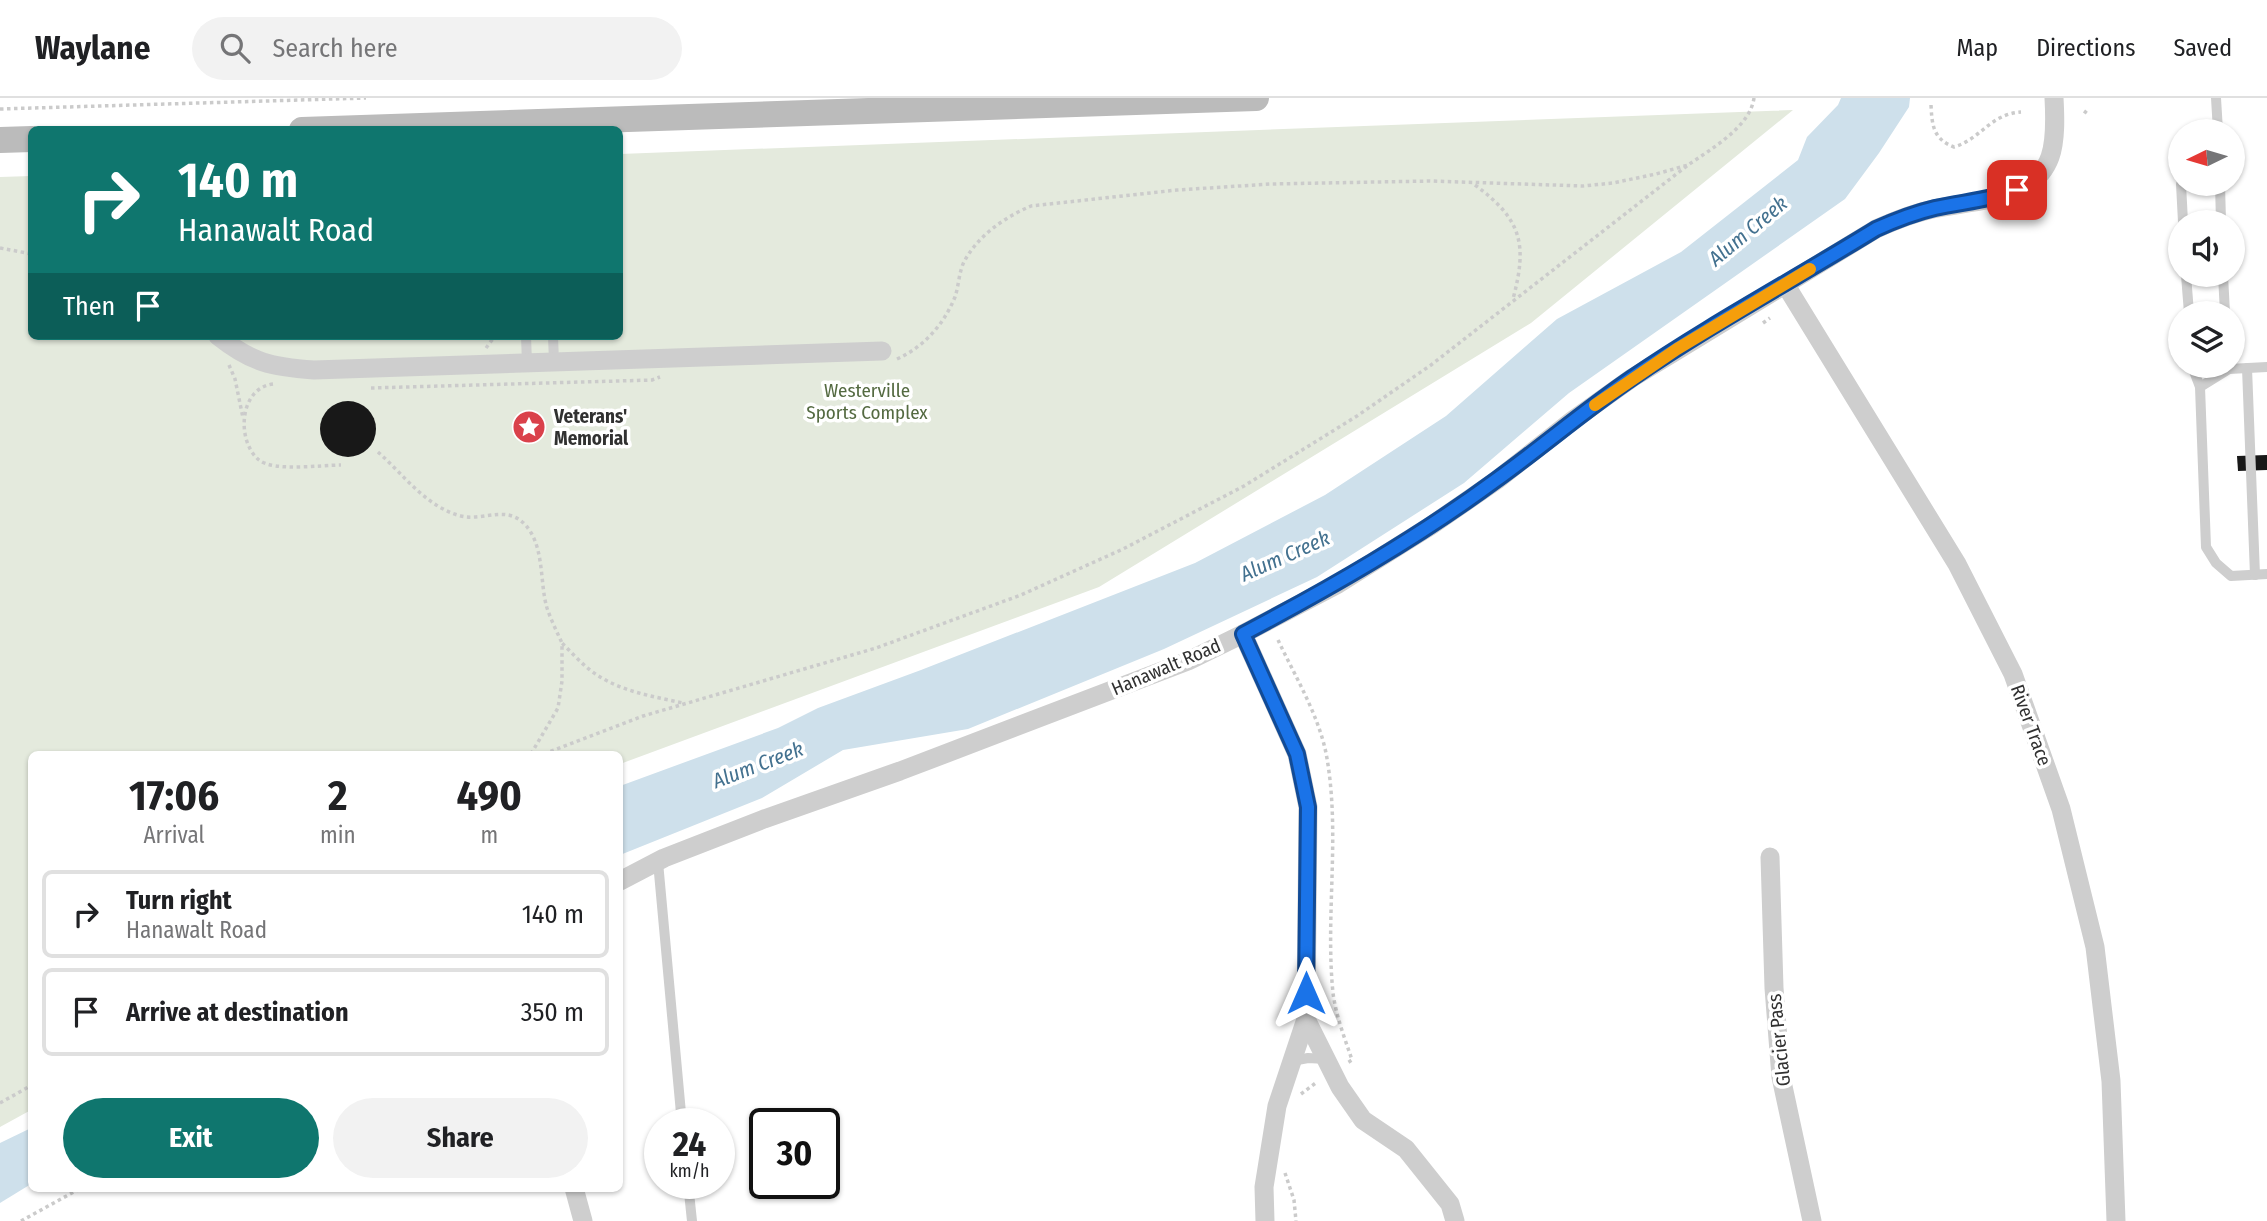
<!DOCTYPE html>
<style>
:root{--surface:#fff;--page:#f2f2f2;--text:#202124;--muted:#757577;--line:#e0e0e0;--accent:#0f766e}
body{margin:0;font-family:"Fira Sans Condensed",sans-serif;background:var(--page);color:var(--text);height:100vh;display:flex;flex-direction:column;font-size:26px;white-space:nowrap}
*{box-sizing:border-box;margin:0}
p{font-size:23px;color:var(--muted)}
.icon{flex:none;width:38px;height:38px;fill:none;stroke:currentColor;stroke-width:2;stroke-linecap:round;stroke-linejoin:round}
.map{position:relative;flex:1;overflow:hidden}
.panel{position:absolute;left:28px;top:653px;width:595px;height:441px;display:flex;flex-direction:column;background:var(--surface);border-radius:10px;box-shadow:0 2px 5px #0004}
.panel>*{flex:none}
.banner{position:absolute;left:28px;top:28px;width:595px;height:214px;border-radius:10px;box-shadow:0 2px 5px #0004;background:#0f766e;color:#fff;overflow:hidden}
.needle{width:46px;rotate:265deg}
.buttons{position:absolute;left:2168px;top:21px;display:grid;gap:14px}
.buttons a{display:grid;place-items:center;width:77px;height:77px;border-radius:50%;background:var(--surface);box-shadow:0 2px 5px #0004;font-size:35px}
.speed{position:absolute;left:644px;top:1010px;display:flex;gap:14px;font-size:35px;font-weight:700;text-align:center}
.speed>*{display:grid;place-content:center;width:91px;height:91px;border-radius:50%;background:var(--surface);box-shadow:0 2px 5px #0004;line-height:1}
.speed small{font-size:18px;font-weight:400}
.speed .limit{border:4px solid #111;border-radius:10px;background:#fff;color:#111}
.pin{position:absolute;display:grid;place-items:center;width:60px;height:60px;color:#fff;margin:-30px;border-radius:14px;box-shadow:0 4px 10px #0006}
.me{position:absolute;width:77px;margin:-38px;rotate:0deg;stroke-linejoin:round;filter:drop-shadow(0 0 5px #0008)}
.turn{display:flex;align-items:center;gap:24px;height:147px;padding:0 35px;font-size:32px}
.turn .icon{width:91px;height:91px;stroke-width:2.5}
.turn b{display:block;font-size:49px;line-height:60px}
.then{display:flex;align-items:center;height:66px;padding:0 35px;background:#0003;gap:14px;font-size:26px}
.eta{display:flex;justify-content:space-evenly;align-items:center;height:119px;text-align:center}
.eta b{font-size:42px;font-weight:700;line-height:49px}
.primary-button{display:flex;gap:14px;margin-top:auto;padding:14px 35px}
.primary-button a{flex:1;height:80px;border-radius:42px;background:var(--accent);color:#fff;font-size:28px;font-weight:700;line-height:80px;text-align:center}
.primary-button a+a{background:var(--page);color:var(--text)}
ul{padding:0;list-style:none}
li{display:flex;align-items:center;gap:21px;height:88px;margin:0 14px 10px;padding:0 21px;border:4px solid var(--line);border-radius:10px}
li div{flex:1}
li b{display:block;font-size:26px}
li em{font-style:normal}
header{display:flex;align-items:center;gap:42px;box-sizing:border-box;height:98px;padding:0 35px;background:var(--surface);border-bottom:2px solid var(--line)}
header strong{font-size:33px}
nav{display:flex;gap:38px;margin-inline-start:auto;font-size:24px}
.search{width:490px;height:63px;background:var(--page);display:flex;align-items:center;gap:18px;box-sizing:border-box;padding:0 24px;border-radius:38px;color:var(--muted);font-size:26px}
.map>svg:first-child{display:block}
</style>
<header>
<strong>Waylane</strong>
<div class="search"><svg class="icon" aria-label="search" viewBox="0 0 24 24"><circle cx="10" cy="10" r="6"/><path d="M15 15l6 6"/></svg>Search here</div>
<nav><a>Map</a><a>Directions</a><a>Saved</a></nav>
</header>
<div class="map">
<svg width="2267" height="1123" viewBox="0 0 2267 1123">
<rect width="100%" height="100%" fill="#fff"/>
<!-- green -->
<path fill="#e4eadd" d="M1793 12 1531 225 1099 489 620 666V656H32L31 1012 0 1029V79L31 78 32 238H620V56Z"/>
<!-- water -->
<g fill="#cee0eb">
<path d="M1841 0H1910L1909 9 1879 55 1845 101 1569 295 1464 385 1317 479 1164 551 968 631 843 652 762 700 620 757V688L778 630 818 610 921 572 1195 465 1325 397 1446 318 1557 221 1681 154 1798 62 1807 39 1838 7Z"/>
<path d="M31 1030V1086L0 1105V1045Z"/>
</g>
<!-- building -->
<g fill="#181818">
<circle cx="348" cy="331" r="28"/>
<path d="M2267 357V372L2238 373 2237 358Z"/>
</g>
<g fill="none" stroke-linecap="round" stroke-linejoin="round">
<!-- path -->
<g stroke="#cbcbcb" stroke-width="3.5" stroke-dasharray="3.5 3.5" stroke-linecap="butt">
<path d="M1931 7C1932 27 1933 41 1954 49 1981 41 1990 16 2021 14"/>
<path d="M0 11 366 0"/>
<path d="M2084 13 2088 16"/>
<path d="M1475 87C1521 121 1528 145 1513 201"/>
<path d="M0 150 32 156"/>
<path d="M1763 225 1770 220"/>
<path d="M486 250 495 238"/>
<path d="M897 261C924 249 944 226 955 199 959 187 959 172 965 162 979 137 1005 119 1031 108L1177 92 1271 86 1430 83 1583 88 1613 85 1656 76 1688 67"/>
<path d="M229 267 235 281 243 320"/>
<path d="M273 286C239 290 236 343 259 362 274 374 321 367 341 367"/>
<path d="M371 290 652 282 660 279"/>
<path d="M378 354C404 377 426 409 461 418 486 424 510 403 530 433 544 455 540 486 547 510 551 522 557 534 562 545"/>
<path d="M1278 542C1295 578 1318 616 1326 655 1341 734 1325 816 1333 895 1336 918 1345 941 1352 962L1347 965"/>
<path d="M531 656 558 610 562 583V545C571 554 580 564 590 572 617 593 651 598 683 605"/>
<path d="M544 656 643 618 876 550 1021 497 1123 451 1244 388 1357 318 1431 267 1688 67C1711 51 1750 29 1754 0"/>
<path d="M1301 996 1317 984"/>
<path d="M0 1005 32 987"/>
<path d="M1285 1075 1294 1102 1296 1123"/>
<path d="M21 1123 81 1090"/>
</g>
<!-- lane -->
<g stroke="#cecece" stroke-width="10">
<path d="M2216 0 2218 33"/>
<path d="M2178 44 2180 79"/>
<path d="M2181 86 2183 124"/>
<path d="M2220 86 2221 124"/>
<path d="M2186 177 2189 215"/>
<path d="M2223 177 2225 215"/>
<path d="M526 238 527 265"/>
<path d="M553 238 554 264"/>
<path d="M2192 268 2200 289"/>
<path d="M2229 268V271L2200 289 2206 449 2216 465 2231 478 2267 476"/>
<path d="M2247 270 2255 477"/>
<path d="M2229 271 2267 269"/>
<path d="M658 764 682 1026"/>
<path d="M1292 963 1308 960 1326 961"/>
<path d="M688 1085 692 1123"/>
</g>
<!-- street -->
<g stroke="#cecece" stroke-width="19">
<path d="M1785 186 1957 466 2013 576 2061 711 2095 849 2111 983 2116 1123"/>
<path d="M218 238C252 265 272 269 314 272L882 253"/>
<path d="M1243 536 1297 656 1308 709 1306 921 1277 1008 1264 1089 1265 1123"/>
<path d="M1770 759 1774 890 1781 979 1812 1123"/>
<path d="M620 783 664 760 764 721 900 673 1188 563 1243 536 1338 486 1432 427 1497 382 1573 322 1632 280 1876 131C1896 122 1916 114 1938 110 1976 102 2034 103 2050 59 2056 42 2055 18 2054 0"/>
<path d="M1306 921 1340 989 1363 1022 1406 1051 1450 1106 1455 1123"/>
<path d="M574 1090 583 1123"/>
</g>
<!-- secondary -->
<g stroke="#bbb" stroke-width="26">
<path d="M302 32 1256 0"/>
<path d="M0 42 32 41"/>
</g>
</g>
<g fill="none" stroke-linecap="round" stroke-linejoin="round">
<defs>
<path id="route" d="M1306 895 1308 709 1297 656 1243 536C1330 490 1416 441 1496 382 1542 349 1585 312 1632 280 1711 226 1795 181 1876 131 1896 122 1914 115 1935 110 1962 104 1991 102 2017 92"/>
</defs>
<!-- route casing -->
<use href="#route" stroke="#114b97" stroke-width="18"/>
<!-- route -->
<use href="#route" stroke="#1a73e8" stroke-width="12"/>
<!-- slow -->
<path stroke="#f59e0b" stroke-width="12" d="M1595 307 1677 251 1810 171"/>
</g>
<!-- icons -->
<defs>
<symbol id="sight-disc" viewBox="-11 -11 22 22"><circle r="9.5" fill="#da414b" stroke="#fff"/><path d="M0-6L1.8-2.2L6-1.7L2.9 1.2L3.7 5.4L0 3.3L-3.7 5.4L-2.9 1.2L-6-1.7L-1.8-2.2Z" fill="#fff"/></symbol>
</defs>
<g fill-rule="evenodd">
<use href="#sight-disc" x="510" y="310" width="38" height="38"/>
</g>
<g text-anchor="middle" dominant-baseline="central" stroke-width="7" stroke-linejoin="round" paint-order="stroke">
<!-- park labels -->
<g font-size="19" fill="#546a41" stroke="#fff">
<text x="867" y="292">Westerville<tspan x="867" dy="22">Sports Complex</tspan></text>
</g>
<!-- poi labels -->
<g font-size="19" font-weight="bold" fill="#313131" stroke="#fff" text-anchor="start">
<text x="554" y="318">Veterans'<tspan x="554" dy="22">Memorial</tspan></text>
</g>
<!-- street labels -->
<g font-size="19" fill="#313131" stroke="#fff">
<text transform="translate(1166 569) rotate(-23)">Hanawalt Road</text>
<text transform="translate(2031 627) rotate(70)">River Trace</text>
<text transform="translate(1779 942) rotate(-96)">Glacier Pass</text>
</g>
<!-- water labels -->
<g font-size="21" font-style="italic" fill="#43718f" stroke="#fff">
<text transform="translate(1748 133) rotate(-40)">Alum Creek</text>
<text transform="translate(1285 458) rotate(-24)">Alum Creek</text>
<text transform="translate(758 667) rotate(-21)">Alum Creek</text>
</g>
</g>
</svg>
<div class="buttons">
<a><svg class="needle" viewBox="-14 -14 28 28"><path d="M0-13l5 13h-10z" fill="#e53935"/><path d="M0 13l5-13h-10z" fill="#757577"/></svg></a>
<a><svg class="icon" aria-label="sound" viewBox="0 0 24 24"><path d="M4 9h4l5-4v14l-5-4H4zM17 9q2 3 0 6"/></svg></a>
<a><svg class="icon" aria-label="layers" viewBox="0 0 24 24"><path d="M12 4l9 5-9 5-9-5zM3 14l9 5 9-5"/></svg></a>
</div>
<div class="speed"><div>24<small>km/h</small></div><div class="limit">30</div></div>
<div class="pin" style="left:2017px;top:92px;background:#d93025"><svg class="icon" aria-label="arrive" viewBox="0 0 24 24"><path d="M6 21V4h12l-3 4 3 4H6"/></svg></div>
<svg class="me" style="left:1306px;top:895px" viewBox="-20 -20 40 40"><path d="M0-17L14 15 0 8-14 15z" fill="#1a73e8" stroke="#fff" stroke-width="4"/></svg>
<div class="banner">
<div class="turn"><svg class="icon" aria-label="right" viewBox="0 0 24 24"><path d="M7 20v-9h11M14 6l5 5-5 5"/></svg><div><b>140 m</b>Hanawalt Road</div></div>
<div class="then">Then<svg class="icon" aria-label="arrive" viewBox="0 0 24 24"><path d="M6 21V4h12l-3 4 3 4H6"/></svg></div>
</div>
<section class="panel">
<div class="eta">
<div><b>17:06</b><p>Arrival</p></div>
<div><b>2</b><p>min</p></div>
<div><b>490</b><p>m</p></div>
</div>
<ul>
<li><svg class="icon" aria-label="right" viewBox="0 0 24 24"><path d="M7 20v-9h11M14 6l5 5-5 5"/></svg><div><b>Turn right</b><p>Hanawalt Road</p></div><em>140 m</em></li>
<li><svg class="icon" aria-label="arrive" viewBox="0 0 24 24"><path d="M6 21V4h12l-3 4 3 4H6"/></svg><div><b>Arrive at destination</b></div><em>350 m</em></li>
</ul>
<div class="primary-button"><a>Exit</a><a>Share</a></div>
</section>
</div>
